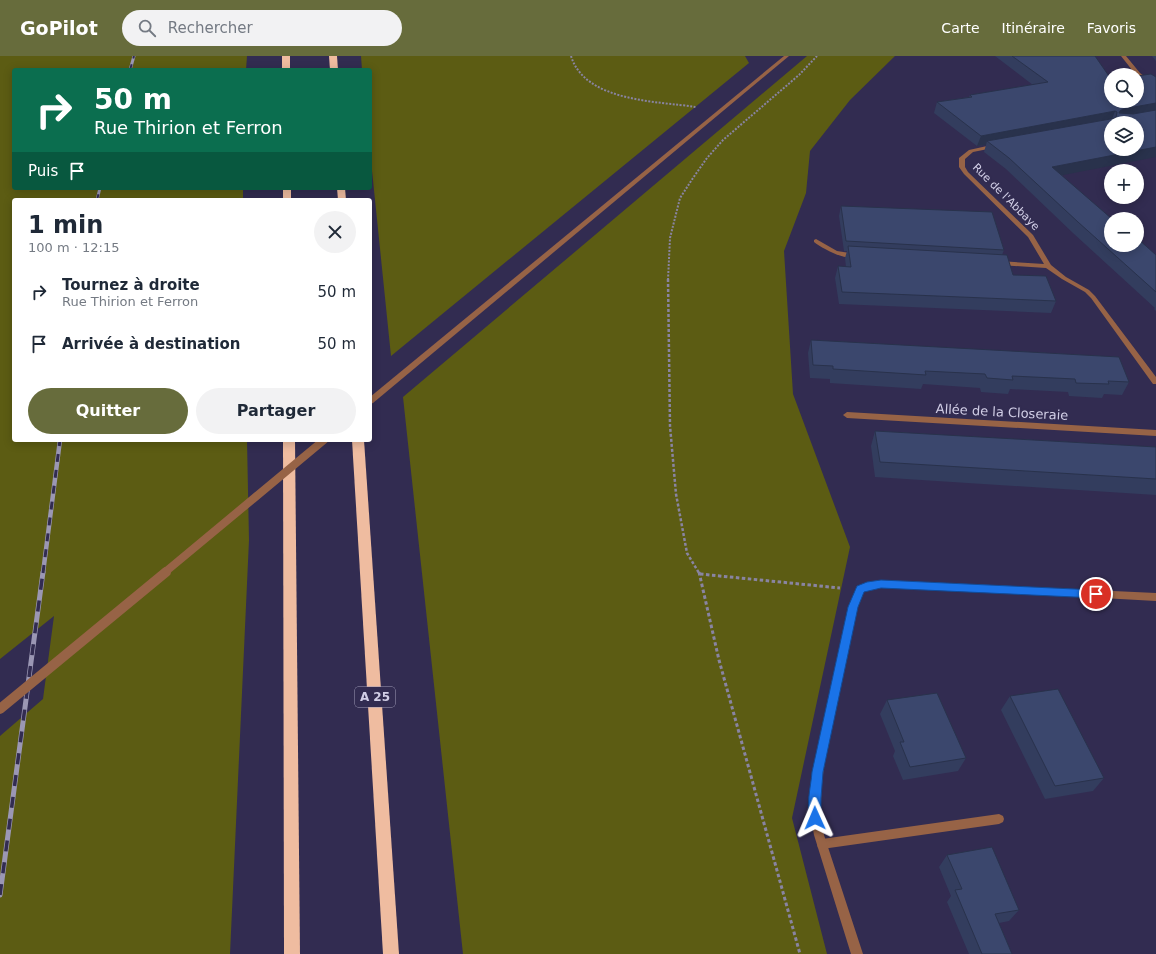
<!DOCTYPE html>
<html lang="fr">
<meta charset="utf-8">
<style>
:root{--surface:#fff;--page:#f2f2f3;--text:#1f2937;--muted:#747a83;--accent:#676c3c}
body{margin:0;font-family:"DejaVu Sans",sans-serif;background:var(--page);color:var(--text);height:100vh;display:flex;flex-direction:column;font-size:15px;white-space:nowrap}
*{box-sizing:border-box;margin:0}
p{font-size:13px;color:var(--muted)}
.icon{flex:none;width:22px;height:22px;fill:none;stroke:currentColor;stroke-width:2;stroke-linecap:round;stroke-linejoin:round}
.map{position:relative;flex:1;overflow:hidden}
.drawer{position:absolute;left:12px;top:142px;width:360px;height:244px;display:flex;flex-direction:column;background:var(--surface);border-radius:4px;box-shadow:0 2px 10px #0003}
.drawer>*{flex:none}
.guide{position:absolute;left:12px;top:12px;width:360px;height:122px;border-radius:4px;box-shadow:0 2px 10px #0003;background:#0b6e4f;color:#fff;overflow:hidden}
.tools{position:absolute;left:1104px;top:12px;display:grid;gap:8px}
.tools a{display:grid;place-items:center;width:40px;height:40px;border-radius:50%;background:var(--surface);box-shadow:0 2px 10px #0003;font-size:20px}
.pin{position:absolute;display:grid;place-items:center;width:34px;height:34px;color:#fff;margin:-17px;border:2px solid #fff;border-radius:50%;box-shadow:0 1px 4px #0007}
.me{position:absolute;width:44px;margin:-22px;rotate:359deg;stroke-linejoin:round;filter:drop-shadow(0 0 3px #0008)}
.turn{display:flex;align-items:center;gap:14px;height:84px;padding:0 16px;font-size:18px}
.turn .icon{width:52px;height:52px;stroke-width:2.5}
.turn b{display:block;font-size:28px;line-height:34px}
.then{display:flex;align-items:center;height:38px;padding:0 16px;background:#0003;gap:8px;font-size:15px}
.round{display:grid;place-items:center;flex:none;width:42px;height:42px;border-radius:21px;background:var(--page)}
.head{display:flex;align-items:center;justify-content:space-between;height:68px;padding:0 16px}
h1{font-size:24px;font-weight:700;line-height:30px}
.action{display:flex;gap:8px;margin-top:auto;padding:8px 16px}
.action a{flex:1;height:46px;border-radius:24px;background:var(--accent);color:#fff;font-size:16px;font-weight:700;line-height:46px;text-align:center}
.action a+a{background:var(--page);color:var(--text)}
ul{padding:0;list-style:none}
li{display:flex;align-items:center;gap:12px;height:52px;padding:0 16px}
li div{flex:1}
li b{display:block;font-size:15px}
li em{font-style:normal}
header{display:flex;align-items:center;gap:24px;box-sizing:border-box;height:56px;padding:0 20px;background:var(--accent);color:#fff}
header strong{font-size:19px}
nav{display:flex;gap:22px;margin-inline-start:auto;font-size:14px}
.search{width:280px;height:36px;background:var(--page);display:flex;align-items:center;gap:10px;box-sizing:border-box;padding:0 14px;border-radius:22px;color:var(--muted);font-size:15px}
.map>svg:first-child{display:block}
</style>
<header>
<strong>GoPilot</strong>
<div class="search"><svg class="icon" aria-label="search" viewBox="0 0 24 24"><circle cx="10" cy="10" r="6"/><path d="M15 15l6 6"/></svg>Rechercher</div>
<nav><a>Carte</a><a>Itinéraire</a><a>Favoris</a></nav>
</header>
<div class="map">
<svg width="1156" height="898" viewBox="0 0 1156 898">
<rect width="100%" height="100%" fill="#322c51"/>
<!-- green -->
<g fill="#5c5c13">
<path d="M0 0H247L246 14H14V132H243V144H14V384H247L249 484 230 898H0V680L43 643 54 560 0 603Z"/>
<path d="M361 0H745L749 7 391 300 370 95V14H362Z"/>
<path d="M807 0H895L850 44 810 95 806 137 784 195 793 338 850 491 792 762 827 898H463L403 341Z"/>
</g>
<g fill="none" stroke-linecap="round" stroke-linejoin="round">
<!-- path-far2 -->
<g stroke="#8984a2" stroke-width="2" stroke-dasharray="2 1.5" stroke-linecap="butt">
<path d="M571 0C585 46 657 45 696 51"/>
<path d="M668 224 670 182 680 142 693 122 707 102 723 84 799 19 817 0"/>
</g>
<!-- path-far1 -->
<path stroke="#8984a2" stroke-width="2.5" stroke-dasharray="3 2" stroke-linecap="butt" d="M668 223 670 370 676 438 687 497 699 517"/>
<!-- path -->
<g stroke="#8984a2" stroke-width="3" stroke-dasharray="3.5 2.5" stroke-linecap="butt">
<path d="M699 516 719 604 800 898"/>
<path d="M700 518 840 532"/>
</g>
<!-- service -->
<path fill="#976346" fill-rule="evenodd" d="M999 758 1003 760 1004 763 1003 766 999 768 822 793 818 792 817 788 818 784 822 783Z"/>
<!-- minor -->
<g fill="#976346" fill-rule="evenodd">
<path d="M1121 0H1126L1140 17 1156 29V33L1136 19Z"/>
<path d="M996 88 998 89V91L973 96 965 103V111L968 116 1033 179 1051 209 1066 221 1089 234 1095 240 1156 321V328H1153L1091 242 1085 236 1062 223 1046 212 999 209 996 207 999 205 1044 208 1028 181 964 118 959 111V102L969 94Z"/>
<path d="M816 183 837 195 856 198 859 200C849 207 823 193 814 186V184Z"/>
<path d="M847 356 1156 374V380L847 362 843 359Z"/>
<path d="M880 525H900L1156 537V545L900 531 880 532 864 535 857 551 854 563C848 595 841 627 834 659 826 700 816 737 824 779L863 898H851L814 779C805 733 818 691 828 646 834 615 841 583 849 551L858 531 870 526Z"/>
</g>
<!-- tertiary -->
<path fill="#976346" fill-rule="evenodd" d="M784 0H789L373 347 370 348V341Z"/>
<!-- motorway -->
<g fill="#efbca0" fill-rule="evenodd">
<rect x="282" y="0" width="8" height="14"/>
<path d="M329 0H337L338 14H330Z"/>
<rect x="283" y="132" width="8" height="12"/>
<path d="M337 132H345L346 144H338Z"/>
<path d="M283 384H295L300 898H284Z"/>
<path d="M352 384H364L399 898H383Z"/>
</g>
<defs>
<g id="rail-far2">
<path d="M130 14 134 0"/>
<path d="M97 144 100 132"/>
</g>
<path id="rail-far1" d="M43 517 60 384"/>
<path id="rail" d="M0 839 43 516"/>
</defs>
<!-- rail-far2 casing -->
<use href="#rail-far2" stroke="#9b97b4" stroke-width="3"/>
<!-- rail-far1 casing -->
<use href="#rail-far1" stroke="#9b97b4" stroke-width="4.5"/>
<!-- rail casing -->
<use href="#rail" stroke="#9b97b4" stroke-width="5"/>
<!-- rail-far2 -->
<use href="#rail-far2" stroke="#322c51" stroke-width="2" stroke-dasharray="6" stroke-linecap="butt"/>
<!-- rail-far1 -->
<use href="#rail-far1" stroke="#322c51" stroke-width="3" stroke-dasharray="8" stroke-linecap="butt"/>
<!-- rail -->
<use href="#rail" stroke="#322c51" stroke-width="3.5" stroke-dasharray="11" stroke-linecap="butt"/>
<!-- tertiary-bridge-far1 -->
<path stroke="#976346" stroke-width="8" d="M164 517 324 384"/>
<!-- tertiary-bridge -->
<path stroke="#976346" stroke-width="10" d="M0 653 166 516"/>
</g>
<!-- wall -->
<g fill="#333d5e">
<path d="M995 0H1095L1111 45 1156 21 1062 120 1111 163 1156 199V255L1154 253 1155 252 1073 177 1006 113 984 96 986 89 977 90 934 57 937 46 969 41 970 39 1033 29Z"/>
<path d="M1152 0H1156V5Z"/>
<path d="M841 150 1004 194 1002 199 1013 219 1056 245 1051 257 839 248 835 222 838 210 846 211 845 202 847 195H844L839 160Z"/>
<path d="M811 284 1129 326 1122 339 1104 338 1102 342 1069 340 1068 336 1010 333 1008 338 981 336 980 332 923 328 921 333 830 327V323L810 322 808 297Z"/>
<path d="M875 375 1156 391V439L875 421 871 390Z"/>
<path d="M1010 640 1104 722 1093 735 1045 743 1001 654Z"/>
<path d="M887 644 966 702 958 715 903 724 893 700 895 695 880 658Z"/>
<path d="M947 799 1019 854 1009 865 999 867 1012 898H969L947 846 951 840 939 811Z"/>
</g>
<!-- shaded-wall -->
<g fill="#29324c">
<path d="M1156 47V56L1119 64 1120 55 1123 53Z"/>
<path d="M1115 55 1111 66 987 85 986 89 977 90 981 80Z"/>
<path d="M1156 91V101L1048 122 1052 111Z"/>
</g>
<!-- building -->
<g fill="#3b476d" stroke="#29324c" fill-rule="evenodd">
<path d="M1012 0H1095L1111 23V45H1137V20L1151 18 1156 21V47L1123 53 1120 55 1119 57 1133 58 1156 54V91L1052 111 1112 163H1111V189H1137V182L1156 199V236L1078 166 1009 102 987 85 1116 62 1117 56 1115 55 981 80 937 46 972 41 970 39 1048 26ZM1111 67H1137V93H1111Z"/>
<path d="M841 150 992 156 1004 194 846 185Z"/>
<path d="M848 190 1007 199 1013 219 1046 220 1056 245 842 236 838 210 851 211Z"/>
<path d="M811 284 1119 301 1129 326 1108 325 1109 328 1076 327 1075 323 1012 320 1013 324 987 322 985 318 925 315 926 319 833 313V310L813 309Z"/>
<path d="M875 375 1156 391V423L880 406Z"/>
<path d="M1058 633 1104 722 1055 730 1010 640Z"/>
<path d="M937 637 966 702 910 711 900 686H904L887 644Z"/>
<path d="M992 791 1019 854 995 858 1012 898H982L955 834 962 833 947 799Z"/>
</g>
<!-- route -->
<path fill="#1a73e8" stroke="#114b97" d="M881 524 1096 534 1099 535 1101 538 1099 541 1096 542 881 532 864 536 858 551 823 716 821 742V762L819 766 815 767 811 766C805 752 811 730 812 716L848 551 857 530 867 526Z"/>
<g text-anchor="middle" dominant-baseline="central" stroke-width="4" stroke-linejoin="round" paint-order="stroke">
<!-- far-street labels -->
<g font-size="11" fill="#d1cee6" stroke="#322c51">
<text transform="translate(1006 141) rotate(45)">Rue de l'Abbaye</text>
</g>
<!-- shield labels -->
<rect fill="#322c51" stroke="#a19db9" stroke-width="1" x="355" y="631" width="40" height="20" rx="3"/>
<g font-size="12" font-weight="bold" fill="#d1cee6">
<text x="375" y="641">A 25</text>
</g>
<!-- street labels -->
<g font-size="13" fill="#d1cee6" stroke="#322c51">
<text transform="translate(1002 356) rotate(3)">Allée de la Closeraie</text>
</g>
</g>
</svg>
<div class="tools">
<a><svg class="icon" aria-label="search" viewBox="0 0 24 24"><circle cx="10" cy="10" r="6"/><path d="M15 15l6 6"/></svg></a>
<a><svg class="icon" aria-label="layers" viewBox="0 0 24 24"><path d="M12 4l9 5-9 5-9-5zM3 14l9 5 9-5"/></svg></a>
<a>+</a>
<a>−</a>
</div>
<div class="pin" style="left:1096px;top:538px;background:#d93025"><svg class="icon" aria-label="arrive" viewBox="0 0 24 24"><path d="M6 21V4h12l-3 4 3 4H6"/></svg></div>
<svg class="me" style="left:815px;top:762px" viewBox="-20 -20 40 40"><path d="M0-17L14 15 0 8-14 15z" fill="#1a73e8" stroke="#fff" stroke-width="4"/></svg>
<div class="guide">
<div class="turn"><svg class="icon" aria-label="right" viewBox="0 0 24 24"><path d="M7 20v-9h11M14 6l5 5-5 5"/></svg><div><b>50 m</b>Rue Thirion et Ferron</div></div>
<div class="then">Puis<svg class="icon" aria-label="arrive" viewBox="0 0 24 24"><path d="M6 21V4h12l-3 4 3 4H6"/></svg></div>
</div>
<section class="drawer">
<div class="head"><div><h1>1 min</h1><p>100 m · 12:15</p></div><a class="round"><svg class="icon" aria-label="close" viewBox="0 0 24 24"><path d="M6 6l12 12M18 6L6 18"/></svg></a></div>
<ul>
<li><svg class="icon" aria-label="right" viewBox="0 0 24 24"><path d="M7 20v-9h11M14 6l5 5-5 5"/></svg><div><b>Tournez à droite</b><p>Rue Thirion et Ferron</p></div><em>50 m</em></li>
<li><svg class="icon" aria-label="arrive" viewBox="0 0 24 24"><path d="M6 21V4h12l-3 4 3 4H6"/></svg><div><b>Arrivée à destination</b></div><em>50 m</em></li>
</ul>
<div class="action"><a>Quitter</a><a>Partager</a></div>
</section>
</div>
